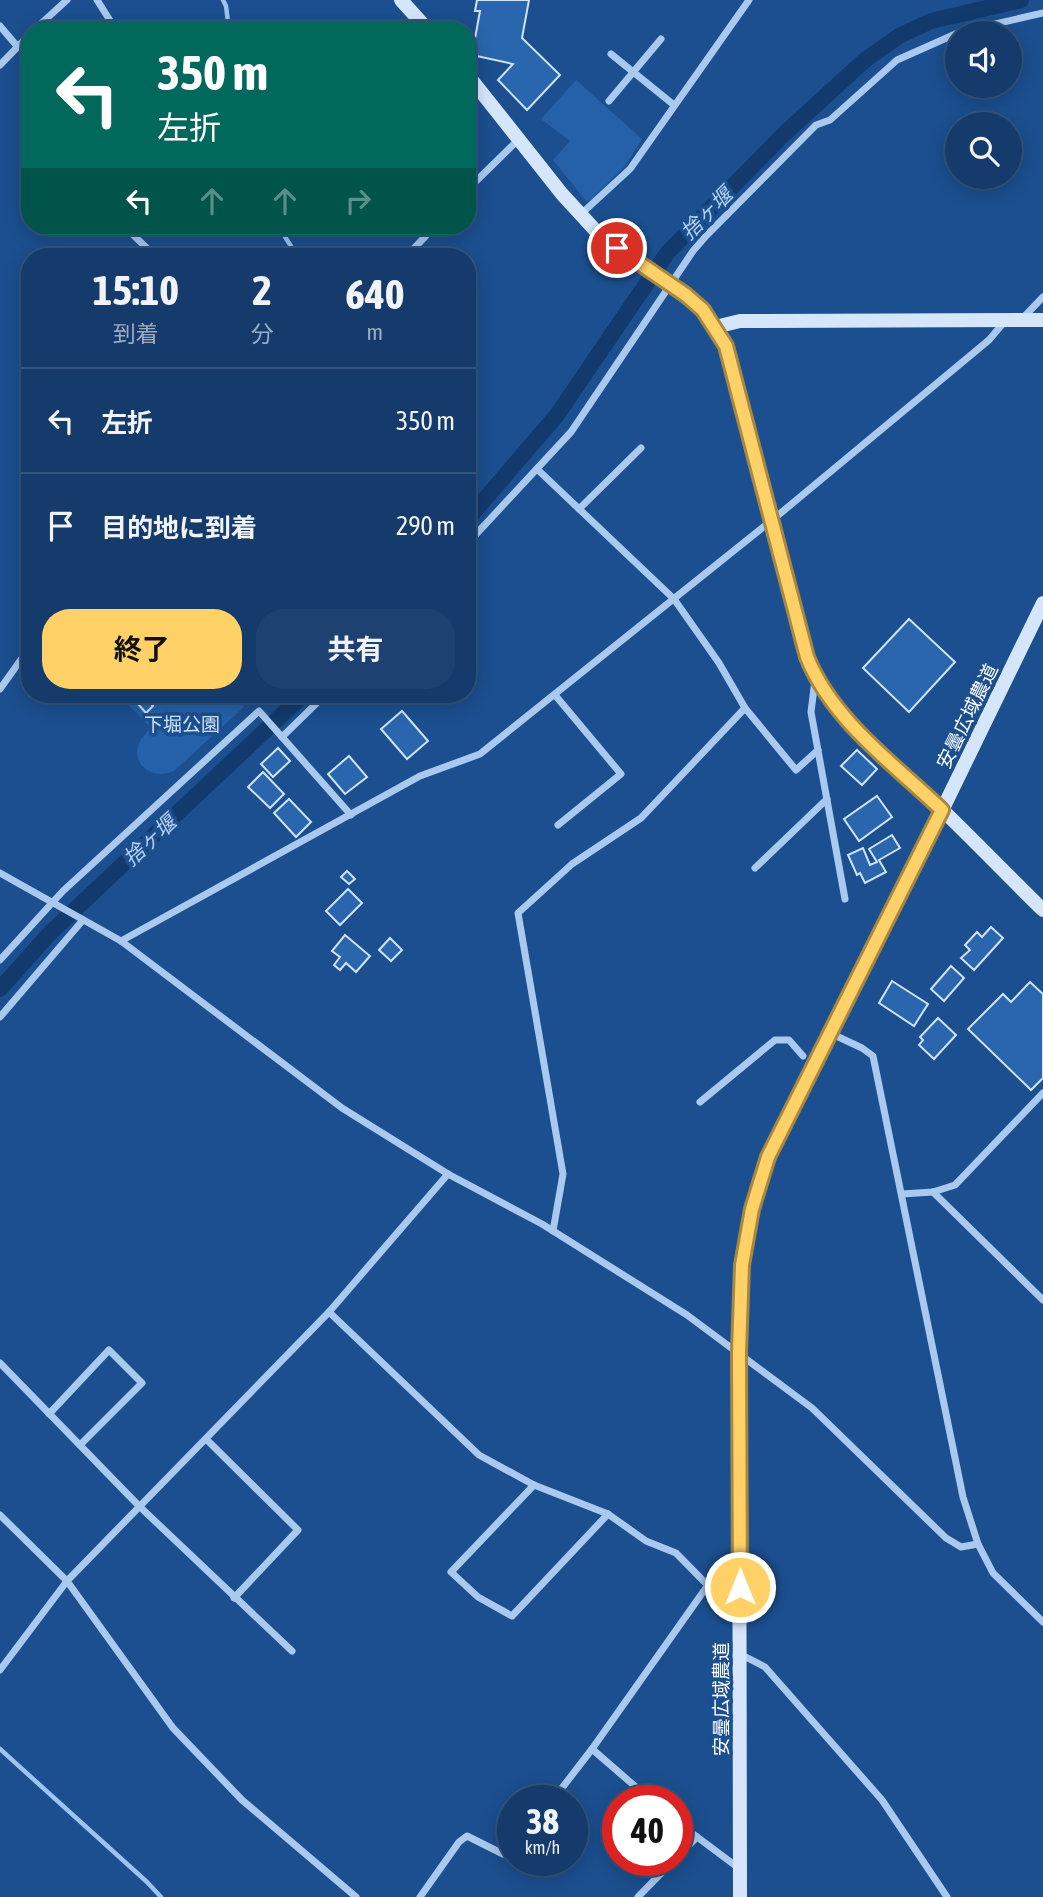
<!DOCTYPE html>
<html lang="ja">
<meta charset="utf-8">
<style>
:root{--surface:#143b6b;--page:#1d4271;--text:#f1f3f6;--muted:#9dadc1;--line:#33557e;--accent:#ffd166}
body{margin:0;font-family:"Asap Condensed","Noto Sans JP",sans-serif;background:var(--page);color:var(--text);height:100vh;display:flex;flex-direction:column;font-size:26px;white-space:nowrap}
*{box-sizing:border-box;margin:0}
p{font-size:23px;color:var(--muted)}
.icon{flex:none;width:38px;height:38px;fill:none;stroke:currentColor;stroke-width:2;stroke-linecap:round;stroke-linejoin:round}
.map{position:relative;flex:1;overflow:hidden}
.drawer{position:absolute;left:21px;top:248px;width:455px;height:455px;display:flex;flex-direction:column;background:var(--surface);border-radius:28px;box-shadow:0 4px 18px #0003,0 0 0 2px var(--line)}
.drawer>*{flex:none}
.guide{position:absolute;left:21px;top:21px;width:455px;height:214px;border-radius:28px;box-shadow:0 4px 18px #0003,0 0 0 2px var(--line);background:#00695c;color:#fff;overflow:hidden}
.buttons{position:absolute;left:945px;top:21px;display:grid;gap:14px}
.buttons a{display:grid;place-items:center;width:77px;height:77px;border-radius:50%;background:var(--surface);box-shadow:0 4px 18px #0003,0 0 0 2px var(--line);font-size:35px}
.speed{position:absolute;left:497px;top:1785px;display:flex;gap:14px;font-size:35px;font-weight:700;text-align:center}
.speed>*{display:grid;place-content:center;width:91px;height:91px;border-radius:50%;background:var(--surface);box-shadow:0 4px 18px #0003,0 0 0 2px var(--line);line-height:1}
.speed small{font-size:18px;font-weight:400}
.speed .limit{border:10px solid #d22;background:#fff;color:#111}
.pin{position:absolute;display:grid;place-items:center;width:60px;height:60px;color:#fff;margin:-30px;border:4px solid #fff;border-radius:50%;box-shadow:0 2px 7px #0007}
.me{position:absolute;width:77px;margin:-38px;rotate:0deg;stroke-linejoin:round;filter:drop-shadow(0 0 5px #0008)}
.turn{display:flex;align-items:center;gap:24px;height:147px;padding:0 21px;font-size:32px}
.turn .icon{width:91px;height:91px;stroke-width:2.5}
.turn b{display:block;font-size:49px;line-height:60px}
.lanes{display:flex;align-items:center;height:66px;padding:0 21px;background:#0003;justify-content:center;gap:35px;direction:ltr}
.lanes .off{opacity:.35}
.eta{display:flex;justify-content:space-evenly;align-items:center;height:119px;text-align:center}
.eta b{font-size:42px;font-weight:700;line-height:49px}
.action{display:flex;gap:14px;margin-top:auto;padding:14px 21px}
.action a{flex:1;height:80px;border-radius:28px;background:var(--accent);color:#111;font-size:28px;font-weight:700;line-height:80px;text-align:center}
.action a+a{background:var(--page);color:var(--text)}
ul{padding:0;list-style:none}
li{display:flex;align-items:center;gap:21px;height:105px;padding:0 21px;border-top:2px solid var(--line)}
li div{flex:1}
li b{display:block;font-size:26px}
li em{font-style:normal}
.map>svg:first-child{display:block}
</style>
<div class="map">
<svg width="1043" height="1897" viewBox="0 0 1043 1897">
<rect width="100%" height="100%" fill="#1b4f8f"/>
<!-- green -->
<g fill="#2461a8">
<path d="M576 80 642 139 625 166 592 199 586 201 553 160 570 141 541 119Z"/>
<path d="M119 695H232L244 707 174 771C157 780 132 768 138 746 140 738 147 733 151 728Z"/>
</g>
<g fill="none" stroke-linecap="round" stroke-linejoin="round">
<!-- stream -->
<g stroke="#9cc4f0" stroke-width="4.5">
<path d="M223 0 226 6 229 30"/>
<path d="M278 226 298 257"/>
<path d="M0 1749 147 1882 161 1897"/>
</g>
<!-- canal -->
<g stroke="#123a6d" stroke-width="16">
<path d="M467 520 557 415 668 252 784 134 865 60 899 36 931 21 1021 0"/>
<path d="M0 989 50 933 303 695"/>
</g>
</g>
<!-- building -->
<g fill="#2a66ad" stroke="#cfe3fa" stroke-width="2">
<path d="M477 0H529L522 38 560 75 527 110 498 80 513 64 472 55 480 11H475Z"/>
<path d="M909 619 955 662 909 712 863 668Z"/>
<path d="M145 697 153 706 146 713 138 704Z"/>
<path d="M402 711 428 741 407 759 381 729Z"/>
<path d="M278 748 290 761 273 777 261 764Z"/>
<path d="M857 750 877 769 862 785 841 766Z"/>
<path d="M349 756 367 777 345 794 328 774Z"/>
<path d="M263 772 284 794 270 808 248 787Z"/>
<path d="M877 796 892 817 859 841 844 819Z"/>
<path d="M289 799 311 822 296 837 274 813Z"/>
<path d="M892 835 900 848 879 860 886 872 865 883 860 873 857 875 848 855 863 848 870 865 877 862 869 849Z"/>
<path d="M347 871 355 879 349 884 341 877Z"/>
<path d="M348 889 362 903 340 925 326 911Z"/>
<path d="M991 927 1003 938 974 970 961 958 970 950 965 945 977 932 982 937Z"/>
<path d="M345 935 370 956 356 972 346 963 340 970 334 965 340 957 332 951Z"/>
<path d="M390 938 402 950 391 961 379 950Z"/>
<path d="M951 966 964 978 944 1001 931 989Z"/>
<path d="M892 981 928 1004 914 1026 879 1003Z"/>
<path d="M1030 982 1043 994V1078L1031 1090 968 1029 1003 994 1011 1002Z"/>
<path d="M938 1018 956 1035 934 1059 919 1045 923 1040 920 1037Z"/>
</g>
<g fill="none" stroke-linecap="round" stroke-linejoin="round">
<!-- street -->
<g stroke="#a9c9ee" stroke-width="7">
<path d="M97 0 116 30"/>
<path d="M0 26 17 46"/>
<path d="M34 30 67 0"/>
<path d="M611 54 674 105"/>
<path d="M0 65 30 34"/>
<path d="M609 101 661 39"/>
<path d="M467 190 519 139"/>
<path d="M580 215 630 169 749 0"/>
<path d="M124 226 156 257"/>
<path d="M406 257 435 226"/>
<path d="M1021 320 1043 297"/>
<path d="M537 469 674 599 719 663 745 708 796 770 818 750"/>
<path d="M579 509 641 448"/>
<path d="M467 544 571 432 693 251 706 236 816 125 830 120 897 60 960 32 1043 13"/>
<path d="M815 680 811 712 845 899"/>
<path d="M0 689 30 647"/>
<path d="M555 695 621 774 558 825"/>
<path d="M282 737 325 695"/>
<path d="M755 868 827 799"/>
<path d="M0 873 121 941 342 1108 448 1174 542 1224 687 1315 812 1408 946 1538 961 1547 978 1544"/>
<path d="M121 941 420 776 480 754 782 512 989 340 1005 321"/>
<path d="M0 960 63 891 259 711 351 815"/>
<path d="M0 1017 83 920"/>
<path d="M830 1033 862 1048 873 1056 963 1497 978 1544 993 1573 1043 1622"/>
<path d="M700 1102 775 1040H789L803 1056"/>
<path d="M933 1192 1043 1300"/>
<path d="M902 1194 933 1192 955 1185 1043 1093"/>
<path d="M553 1231 563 1174 518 913 572 864 641 818 745 708"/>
<path d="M329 1312 479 1455 534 1485 608 1514 646 1541 676 1553 730 1608 739 1613"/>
<path d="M0 1363 139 1506 292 1651"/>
<path d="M49 1414 109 1350 142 1383 80 1445"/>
<path d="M206 1439 298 1530 234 1598"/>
<path d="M534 1485 451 1572 478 1597 512 1616 608 1514"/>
<path d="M0 1515 67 1581 173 1728 242 1800 356 1897"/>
<path d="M740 1654 765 1667 882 1800 947 1897"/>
<path d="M0 1670 67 1581 329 1312 448 1174"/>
<path d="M592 1749 652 1801"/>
<path d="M552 1801 592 1749 708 1585"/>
<path d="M677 1822 740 1869"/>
<path d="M677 1857 697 1837"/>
<path d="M420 1897 459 1842 467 1836 503 1854 508 1855 513 1852"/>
<path d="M638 1897 674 1860"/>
</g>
<!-- secondary -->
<g stroke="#d6e6fa" stroke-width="14">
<path d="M401 0 428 30"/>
<path d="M467 74 562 194 595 230 703 310 726 346 732 363 807 657C830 715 885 755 929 797 968 834 1005 873 1043 910"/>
<path d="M715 327 740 321 1043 320"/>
<path d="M740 1897 739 1352 742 1265 752 1209 768 1158 931 833 1043 603"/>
</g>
</g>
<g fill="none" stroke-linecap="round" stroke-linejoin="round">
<defs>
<path id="route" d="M617 248 686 295 703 310 726 346 807 657C832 720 894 764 942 810L768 1157 752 1209 742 1265 739 1352 740 1587"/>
</defs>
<!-- route casing -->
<use href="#route" stroke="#a68842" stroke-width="18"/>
<!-- route -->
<use href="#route" stroke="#ffd166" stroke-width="12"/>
</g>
<g text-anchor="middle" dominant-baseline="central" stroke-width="7" stroke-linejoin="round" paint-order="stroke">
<!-- street labels -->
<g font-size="19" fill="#fff" stroke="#1b4f8f">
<text transform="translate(967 716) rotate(-64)">安曇広域農道</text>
<text transform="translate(721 1699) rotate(-90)">安曇広域農道</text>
</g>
<!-- park labels -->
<g font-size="19" fill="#cfe3fa" stroke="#1b4f8f">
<text x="182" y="724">下堀公園</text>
</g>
<!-- water labels -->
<g font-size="21" font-style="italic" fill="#b5d3f5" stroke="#1b4f8f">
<text transform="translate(706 213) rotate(-45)">捨ヶ堰</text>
<text transform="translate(149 840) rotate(-43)">捨ヶ堰</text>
</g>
</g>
</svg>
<div class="buttons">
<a><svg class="icon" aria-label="sound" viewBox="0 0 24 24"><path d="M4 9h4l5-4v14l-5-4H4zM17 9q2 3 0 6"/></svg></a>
<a><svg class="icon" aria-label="search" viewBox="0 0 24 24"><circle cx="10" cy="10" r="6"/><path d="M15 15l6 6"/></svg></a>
</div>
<div class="speed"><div>38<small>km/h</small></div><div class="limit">40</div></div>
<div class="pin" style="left:617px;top:248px;background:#d93025"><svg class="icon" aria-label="arrive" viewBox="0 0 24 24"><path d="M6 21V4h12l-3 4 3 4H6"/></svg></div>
<svg class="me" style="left:740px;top:1587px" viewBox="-20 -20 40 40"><circle r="17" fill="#ffd166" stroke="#fff" stroke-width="3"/><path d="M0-11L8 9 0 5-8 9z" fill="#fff"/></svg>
<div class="guide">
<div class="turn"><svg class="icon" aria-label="left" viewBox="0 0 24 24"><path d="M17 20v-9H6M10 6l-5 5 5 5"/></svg><div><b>350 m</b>左折</div></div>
<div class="lanes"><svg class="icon" aria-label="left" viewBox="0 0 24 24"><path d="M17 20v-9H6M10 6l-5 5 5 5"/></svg><svg class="icon off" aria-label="ahead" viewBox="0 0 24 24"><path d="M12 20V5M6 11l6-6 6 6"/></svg><svg class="icon off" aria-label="ahead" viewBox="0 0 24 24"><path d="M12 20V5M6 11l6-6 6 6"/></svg><svg class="icon off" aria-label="right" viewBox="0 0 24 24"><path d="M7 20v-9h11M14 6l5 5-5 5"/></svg></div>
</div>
<section class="drawer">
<div class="eta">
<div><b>15:10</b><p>到着</p></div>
<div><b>2</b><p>分</p></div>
<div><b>640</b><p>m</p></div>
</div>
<ul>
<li><svg class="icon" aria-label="left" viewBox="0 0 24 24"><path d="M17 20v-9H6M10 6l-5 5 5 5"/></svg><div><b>左折</b></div><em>350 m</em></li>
<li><svg class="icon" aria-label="arrive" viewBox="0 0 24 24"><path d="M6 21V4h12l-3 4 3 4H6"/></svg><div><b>目的地に到着</b></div><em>290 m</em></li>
</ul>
<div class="action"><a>終了</a><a>共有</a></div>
</section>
</div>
